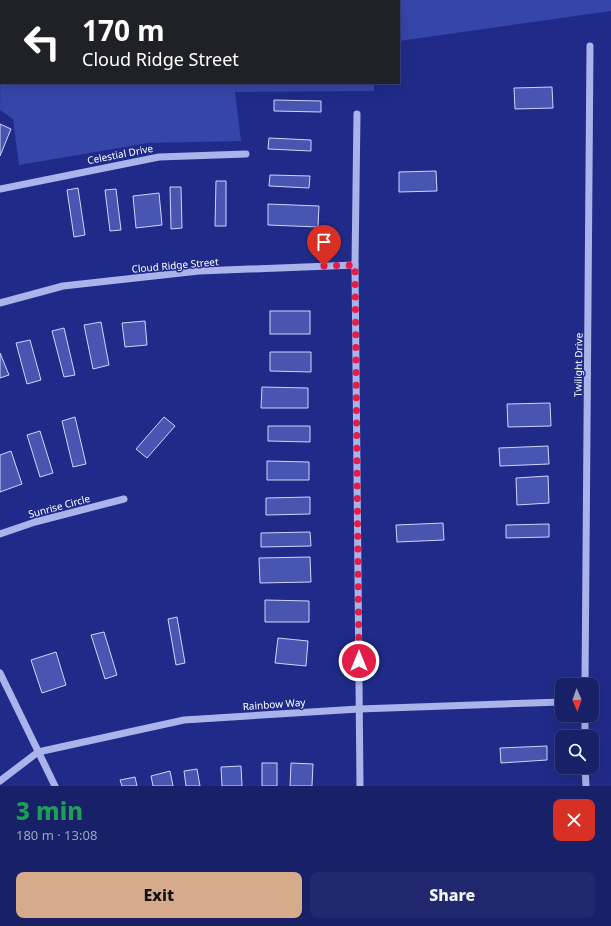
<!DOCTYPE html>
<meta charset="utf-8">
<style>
:root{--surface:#182067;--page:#21286d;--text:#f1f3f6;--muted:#9fa3c0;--line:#363e7b;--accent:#d6ab8b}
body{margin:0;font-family:"Noto Sans",sans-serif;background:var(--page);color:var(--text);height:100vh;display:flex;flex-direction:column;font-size:15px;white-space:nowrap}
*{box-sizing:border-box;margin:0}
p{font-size:13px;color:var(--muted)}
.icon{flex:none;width:22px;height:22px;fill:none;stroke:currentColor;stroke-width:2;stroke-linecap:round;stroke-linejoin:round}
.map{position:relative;height:786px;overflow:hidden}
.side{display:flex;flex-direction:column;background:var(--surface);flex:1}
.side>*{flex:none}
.top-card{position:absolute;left:0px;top:0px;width:400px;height:84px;box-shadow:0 4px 16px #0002,0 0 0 1px var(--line);background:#202124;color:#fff;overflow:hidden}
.needle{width:26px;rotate:178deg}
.fabs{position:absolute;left:555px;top:678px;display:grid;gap:8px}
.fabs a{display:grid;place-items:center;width:44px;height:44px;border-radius:8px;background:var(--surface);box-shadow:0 4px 16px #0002,0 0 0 1px var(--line);font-size:20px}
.pin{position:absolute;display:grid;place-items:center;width:34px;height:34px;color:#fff;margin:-41px -17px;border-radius:50% 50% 50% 0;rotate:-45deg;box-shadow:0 0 4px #0007}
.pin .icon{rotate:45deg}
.me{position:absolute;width:44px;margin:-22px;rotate:0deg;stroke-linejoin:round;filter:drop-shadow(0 0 3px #0008)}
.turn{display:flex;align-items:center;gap:14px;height:84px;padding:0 16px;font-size:18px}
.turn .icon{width:52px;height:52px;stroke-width:2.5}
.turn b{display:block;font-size:28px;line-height:34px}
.round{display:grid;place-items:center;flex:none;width:42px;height:42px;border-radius:8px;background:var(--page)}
.overview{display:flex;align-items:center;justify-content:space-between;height:68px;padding:0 16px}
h1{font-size:24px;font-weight:800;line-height:30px;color:#1e9e55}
.button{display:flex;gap:8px;margin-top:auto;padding:8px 16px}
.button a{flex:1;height:46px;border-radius:8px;background:var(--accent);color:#111;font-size:16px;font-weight:800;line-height:46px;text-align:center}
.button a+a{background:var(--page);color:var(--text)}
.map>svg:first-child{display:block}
</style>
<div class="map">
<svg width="611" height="786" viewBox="0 0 611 786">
<rect width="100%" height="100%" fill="#202b89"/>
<!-- green -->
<g fill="#3645a8">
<path d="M59 0H611V11L399 41V1Z"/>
<path d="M1 34V83H374V91L235 92 241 141 148 143 19 165 13 119 0 110Z"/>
</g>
<!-- building -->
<g fill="#4855b1" stroke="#cfd5f8">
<path d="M552 87 553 108 515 109 514 88Z"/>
<path d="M274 100 321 101V112L274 111Z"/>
<path d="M0 124 11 129 0 156Z"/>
<path d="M269 138 311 140V151L268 149Z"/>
<path d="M436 171 437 191 399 192V172Z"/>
<path d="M270 175 310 176 309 188 269 186Z"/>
<path d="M216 181H226V226H215Z"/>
<path d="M170 187H181L182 228 171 229Z"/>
<path d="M78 188 85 235 74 237 67 190Z"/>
<path d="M116 189 121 230 110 231 105 190Z"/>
<path d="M159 193 162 225 136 228 133 196Z"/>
<path d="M268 204 319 206 318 227 268 225Z"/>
<rect x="270" y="311" width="40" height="23"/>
<path d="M145 321 147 345 125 347 122 323Z"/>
<path d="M101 322 109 365 93 369 84 325Z"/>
<path d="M64 328 75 375 64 377 52 331Z"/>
<path d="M30 340 41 380 27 384 16 343Z"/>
<path d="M270 352H311V372L270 371Z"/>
<path d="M0 353 9 375 0 378Z"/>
<path d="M262 387 308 388V408H261Z"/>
<path d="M550 403 551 426 508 427 507 404Z"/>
<path d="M75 417 86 464 73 467 62 421Z"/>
<path d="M164 417 175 426 147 458 136 449Z"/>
<path d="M268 426H310V442L268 441Z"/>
<path d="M40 431 53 473 40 477 27 435Z"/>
<path d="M548 446 549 464 500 466 499 448Z"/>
<path d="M11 451 22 484 0 492V455Z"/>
<path d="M267 461 309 462V480H267Z"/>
<path d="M548 476 549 503 517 505 516 478Z"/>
<path d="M310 497V514L266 515V498Z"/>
<path d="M443 523 444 540 397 542 396 525Z"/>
<path d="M549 524V537L506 538V525Z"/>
<path d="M310 532 311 546 261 547V533Z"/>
<path d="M310 557 311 582 260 583 259 558Z"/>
<path d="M265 600 309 601V622H265Z"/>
<path d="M177 617 185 663 176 665 168 619Z"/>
<path d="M104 632 117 675 105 679 91 635Z"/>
<path d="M278 638 308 641 306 666 275 663Z"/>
<path d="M56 652 66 685 42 693 31 660Z"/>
<path d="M547 746V760L501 763 500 748Z"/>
<rect x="262" y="763" width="15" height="23"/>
<path d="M291 763 313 764 312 786H290Z"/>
<path d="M241 766 242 786H222L221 767Z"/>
<path d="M197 769 200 786H186L184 771Z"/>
<path d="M170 771 173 786H153L151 776Z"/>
<path d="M135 777 137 786H122L120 780Z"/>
</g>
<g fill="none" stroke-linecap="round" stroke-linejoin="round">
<!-- minor -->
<g stroke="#abb3eb" stroke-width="7">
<path d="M357 114 355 265 360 786"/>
<path d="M0 189 159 157 246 154"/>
<path d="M0 303 63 286 199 271 355 265"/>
<path d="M0 534 35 522 124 499"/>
<path d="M0 673 55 786"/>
<path d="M585 685 590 46"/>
<path d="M585 715V737"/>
<path d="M585 767 586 786"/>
<path d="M0 781 38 752 184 720 359 709 562 702"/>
</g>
</g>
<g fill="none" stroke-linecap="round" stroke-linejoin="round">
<!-- route -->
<path stroke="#e11d48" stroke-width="7" stroke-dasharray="0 12.6" d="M324 266 355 265 359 661"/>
</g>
<g text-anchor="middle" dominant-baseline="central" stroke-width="3" stroke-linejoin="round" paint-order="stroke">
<!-- street labels -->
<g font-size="10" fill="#fff" stroke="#202b89">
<text transform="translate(120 154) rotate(-11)">Celestial Drive</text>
<text transform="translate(175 265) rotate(-5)">Cloud Ridge Street</text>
<text transform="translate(578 365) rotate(-89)">Twilight Drive</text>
<text transform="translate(59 506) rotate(-15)">Sunrise Circle</text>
<text transform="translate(274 704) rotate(-4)">Rainbow Way</text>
</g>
</g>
</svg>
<div class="fabs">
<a><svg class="needle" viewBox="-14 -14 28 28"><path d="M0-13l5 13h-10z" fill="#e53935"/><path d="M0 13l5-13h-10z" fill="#9fa3c0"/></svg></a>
<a><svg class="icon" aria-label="search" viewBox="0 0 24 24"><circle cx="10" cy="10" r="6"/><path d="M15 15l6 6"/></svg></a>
</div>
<div class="pin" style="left:324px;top:266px;background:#d93025"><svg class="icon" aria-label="arrive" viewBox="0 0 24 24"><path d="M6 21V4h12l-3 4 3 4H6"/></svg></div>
<svg class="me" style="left:359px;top:661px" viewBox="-20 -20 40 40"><circle r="17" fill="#e11d48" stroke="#fff" stroke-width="3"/><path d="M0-11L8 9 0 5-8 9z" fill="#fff"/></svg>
<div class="top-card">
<div class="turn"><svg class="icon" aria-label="left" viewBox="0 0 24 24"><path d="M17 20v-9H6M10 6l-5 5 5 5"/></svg><div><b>170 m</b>Cloud Ridge Street</div></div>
</div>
</div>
<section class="side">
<div class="overview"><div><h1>3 min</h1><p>180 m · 13:08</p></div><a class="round" style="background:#d93025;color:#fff"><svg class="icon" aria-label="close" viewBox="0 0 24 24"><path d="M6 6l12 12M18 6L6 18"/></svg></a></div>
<div class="button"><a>Exit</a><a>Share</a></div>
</section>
